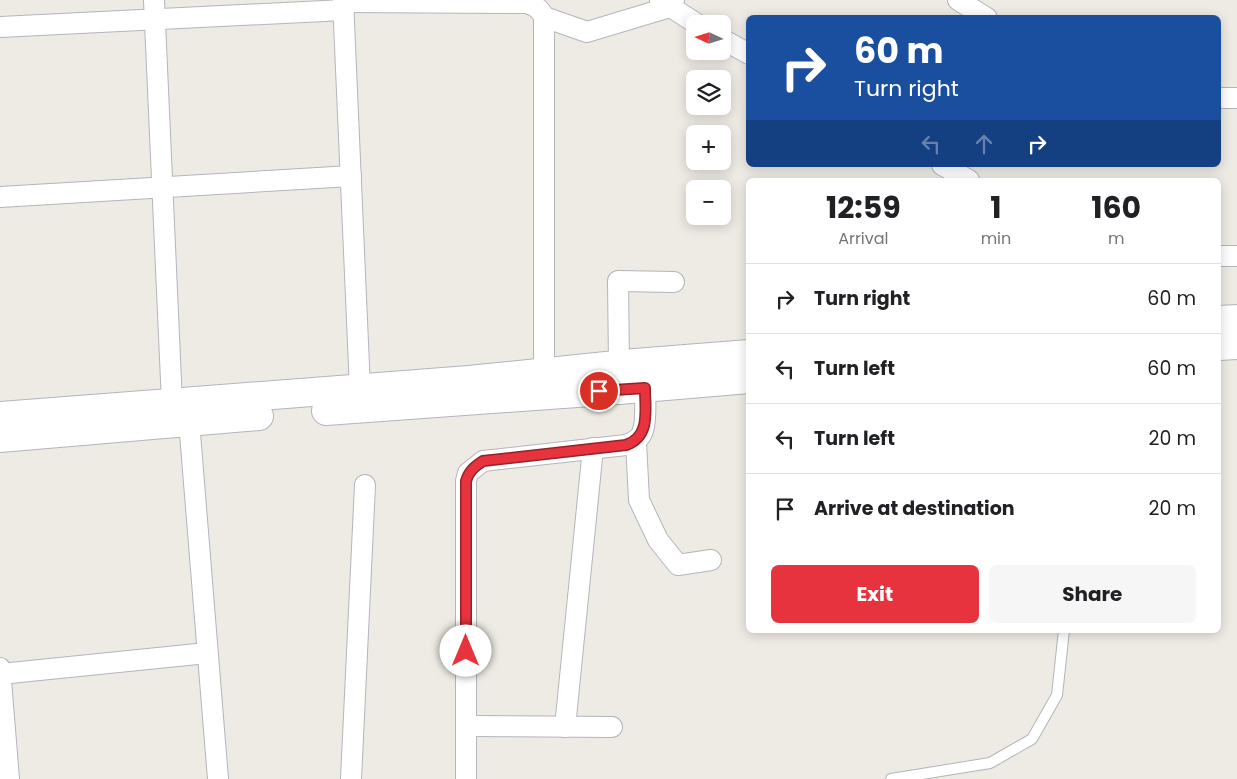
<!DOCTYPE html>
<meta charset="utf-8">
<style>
:root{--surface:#fff;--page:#f6f6f6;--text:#202124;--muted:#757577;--line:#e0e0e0;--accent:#e6333e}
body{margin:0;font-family:Poppins,sans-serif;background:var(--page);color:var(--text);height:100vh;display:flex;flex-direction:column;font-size:19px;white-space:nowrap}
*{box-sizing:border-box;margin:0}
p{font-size:16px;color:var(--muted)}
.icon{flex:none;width:28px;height:28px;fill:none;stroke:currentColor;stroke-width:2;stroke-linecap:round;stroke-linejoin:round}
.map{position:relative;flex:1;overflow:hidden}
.panel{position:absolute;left:746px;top:178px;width:475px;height:455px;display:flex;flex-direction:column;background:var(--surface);border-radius:8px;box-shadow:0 2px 12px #0003}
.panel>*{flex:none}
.guide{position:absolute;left:746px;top:15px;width:475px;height:152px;border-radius:8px;box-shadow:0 2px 12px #0003;background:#1a4fa0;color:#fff;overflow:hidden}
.needle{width:32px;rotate:274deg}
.controls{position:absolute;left:686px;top:15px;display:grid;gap:10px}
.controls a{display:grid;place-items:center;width:45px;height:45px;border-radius:8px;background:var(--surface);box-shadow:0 2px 12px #0003;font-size:25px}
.pin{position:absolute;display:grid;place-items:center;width:42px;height:42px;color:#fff;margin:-21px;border:2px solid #fff;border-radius:50%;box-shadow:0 1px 5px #0007}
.me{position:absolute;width:55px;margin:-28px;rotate:0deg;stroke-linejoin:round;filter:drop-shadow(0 0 4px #0008)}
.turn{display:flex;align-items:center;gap:18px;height:105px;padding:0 25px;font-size:22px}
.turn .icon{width:65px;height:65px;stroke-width:2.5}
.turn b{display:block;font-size:35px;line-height:42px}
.lanes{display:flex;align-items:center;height:48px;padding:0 25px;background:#0003;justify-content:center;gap:25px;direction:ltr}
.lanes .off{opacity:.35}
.eta{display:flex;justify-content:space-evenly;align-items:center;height:85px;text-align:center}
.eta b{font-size:30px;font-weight:700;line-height:35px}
.button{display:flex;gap:10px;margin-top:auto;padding:10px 25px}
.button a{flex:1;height:58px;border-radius:8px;background:var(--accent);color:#fff;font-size:20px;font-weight:700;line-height:58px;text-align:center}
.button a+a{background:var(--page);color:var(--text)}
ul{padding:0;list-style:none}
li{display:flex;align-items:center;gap:15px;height:70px;padding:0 25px;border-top:1px solid var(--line)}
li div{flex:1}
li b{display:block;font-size:19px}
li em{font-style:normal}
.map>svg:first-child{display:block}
</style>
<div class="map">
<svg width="1237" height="779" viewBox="0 0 1237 779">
<rect width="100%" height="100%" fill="#eeebe4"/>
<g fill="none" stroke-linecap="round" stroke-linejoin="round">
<defs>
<path id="lane" d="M891 779 990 763 1032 739 1057 695 1064 630"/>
<g id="street">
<path d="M154 0 172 403"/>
<path d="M343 0 360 389"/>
<path d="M660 0 697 24"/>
<path d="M958 0 987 18"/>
<path d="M344 2 527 3C536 6 540 9 544 17V372"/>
<path d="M544 17 587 32 670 7 674 0"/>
<path d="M0 27 344 10"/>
<path d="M722 39 749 54"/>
<path d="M1219 98H1237"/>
<path d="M942 165 969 180"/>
<path d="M0 197 351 176"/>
<path d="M1219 256H1237"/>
<path d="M619 365 618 281 674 282"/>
<path d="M189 421 218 779"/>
<path d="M636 442 639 500 658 540 678 565 711 560"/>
<path d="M0 668 9 779"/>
<path d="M0 674 207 653"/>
<path d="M466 726 612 727"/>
<path d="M565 727 593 448"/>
<path d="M351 779 365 485"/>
<path d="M466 779V481L468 473 483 461 626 445C633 442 639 440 642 433 647 423 645 388 644 376"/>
</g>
<g id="secondary">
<path d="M1219 320 1237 319"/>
<path d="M1219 346 1237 345"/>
<path d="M326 411 619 390 749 379"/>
<path d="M0 416 469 380 635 363 749 354"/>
<path d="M0 438 259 416"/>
</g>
</defs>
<!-- lane casing -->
<use href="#lane" stroke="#b2b6b9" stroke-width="12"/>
<!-- street casing -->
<use href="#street" stroke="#b2b6b9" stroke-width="22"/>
<!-- secondary casing -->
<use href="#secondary" stroke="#b1b5b9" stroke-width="30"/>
<!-- lane -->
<use href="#lane" stroke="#fff" stroke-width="10"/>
<!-- street -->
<use href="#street" stroke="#fff" stroke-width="20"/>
<!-- secondary -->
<use href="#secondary" stroke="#fff" stroke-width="28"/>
</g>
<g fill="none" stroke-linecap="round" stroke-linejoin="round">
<defs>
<path id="route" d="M466 651V481C469 471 474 467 483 461L626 445C651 436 645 410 645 388L599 391"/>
</defs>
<!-- route casing -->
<use href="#route" stroke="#962128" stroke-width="12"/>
<!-- route -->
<use href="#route" stroke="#e6333e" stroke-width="9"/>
</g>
</svg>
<div class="controls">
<a><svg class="needle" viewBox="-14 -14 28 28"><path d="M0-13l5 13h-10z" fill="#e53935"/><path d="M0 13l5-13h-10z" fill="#757577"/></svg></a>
<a><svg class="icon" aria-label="layers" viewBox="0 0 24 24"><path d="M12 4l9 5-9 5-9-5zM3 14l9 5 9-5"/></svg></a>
<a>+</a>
<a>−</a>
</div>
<div class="pin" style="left:599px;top:391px;background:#d93025"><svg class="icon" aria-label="arrive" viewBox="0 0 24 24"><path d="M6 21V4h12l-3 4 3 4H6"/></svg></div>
<svg class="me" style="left:466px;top:651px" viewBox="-20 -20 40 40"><circle r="19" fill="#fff"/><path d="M0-13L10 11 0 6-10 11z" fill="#e6333e"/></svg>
<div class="guide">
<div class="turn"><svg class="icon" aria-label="right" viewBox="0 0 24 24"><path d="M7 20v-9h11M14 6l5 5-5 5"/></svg><div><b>60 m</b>Turn right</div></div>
<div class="lanes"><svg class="icon off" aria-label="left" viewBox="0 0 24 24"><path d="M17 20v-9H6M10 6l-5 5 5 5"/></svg><svg class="icon off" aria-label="ahead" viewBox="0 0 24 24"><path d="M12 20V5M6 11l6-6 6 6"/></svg><svg class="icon" aria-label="right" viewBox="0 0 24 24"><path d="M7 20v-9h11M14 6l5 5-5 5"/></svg></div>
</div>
<section class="panel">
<div class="eta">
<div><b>12:59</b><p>Arrival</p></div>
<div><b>1</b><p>min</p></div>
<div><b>160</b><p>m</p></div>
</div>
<ul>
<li><svg class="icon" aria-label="right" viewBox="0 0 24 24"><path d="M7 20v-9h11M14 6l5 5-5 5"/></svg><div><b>Turn right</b></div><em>60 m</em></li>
<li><svg class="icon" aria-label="left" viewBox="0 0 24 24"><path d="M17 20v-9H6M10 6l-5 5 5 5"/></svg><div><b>Turn left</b></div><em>60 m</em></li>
<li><svg class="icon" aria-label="left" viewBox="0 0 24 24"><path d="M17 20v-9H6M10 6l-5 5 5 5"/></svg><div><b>Turn left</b></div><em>20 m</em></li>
<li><svg class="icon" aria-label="arrive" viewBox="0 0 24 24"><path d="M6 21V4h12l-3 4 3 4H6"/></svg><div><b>Arrive at destination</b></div><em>20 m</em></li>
</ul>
<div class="button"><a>Exit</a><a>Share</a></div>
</section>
</div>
